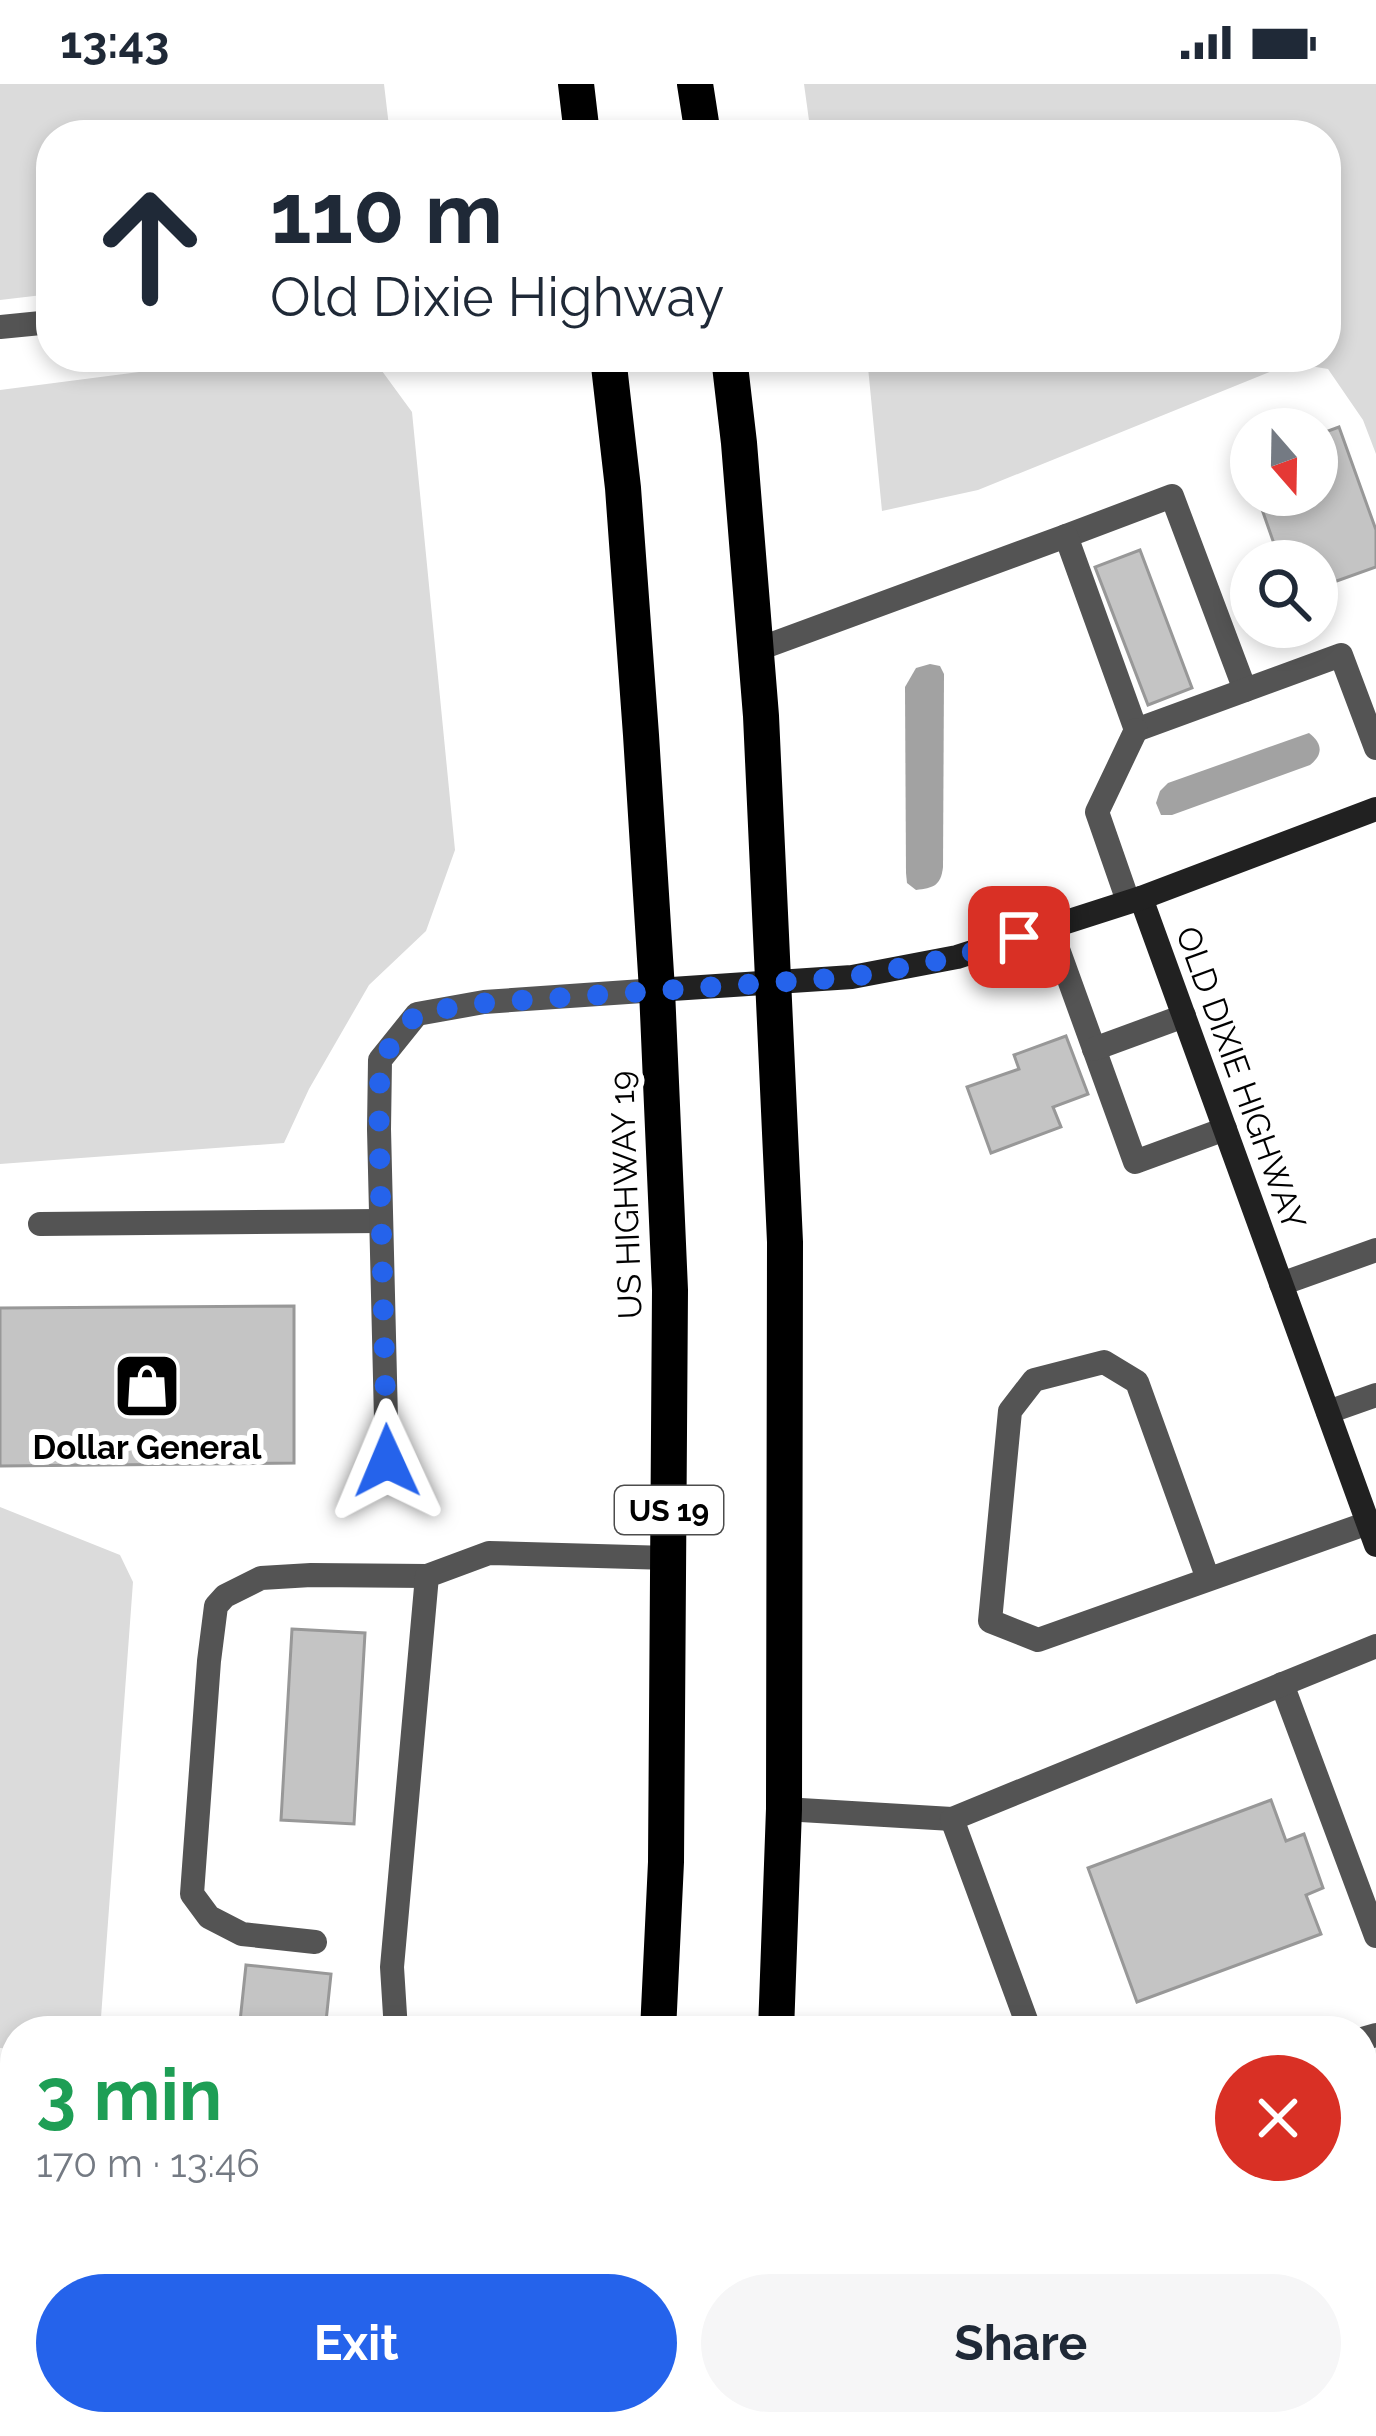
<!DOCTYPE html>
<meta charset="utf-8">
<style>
:root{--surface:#fff;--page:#f6f6f7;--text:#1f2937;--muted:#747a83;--accent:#2563eb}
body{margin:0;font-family:Raleway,sans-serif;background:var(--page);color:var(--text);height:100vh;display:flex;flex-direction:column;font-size:45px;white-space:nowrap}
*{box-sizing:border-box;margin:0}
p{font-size:39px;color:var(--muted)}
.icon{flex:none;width:66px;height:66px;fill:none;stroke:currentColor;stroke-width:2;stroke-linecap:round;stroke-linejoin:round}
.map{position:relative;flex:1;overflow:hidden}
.details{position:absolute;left:0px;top:1932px;width:1377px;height:420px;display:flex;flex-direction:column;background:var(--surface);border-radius:48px 48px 0 0;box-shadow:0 6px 18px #0003}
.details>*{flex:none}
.guide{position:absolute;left:36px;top:36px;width:1305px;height:252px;border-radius:48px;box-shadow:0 6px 18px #0003;background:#fff;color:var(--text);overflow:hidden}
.needle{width:78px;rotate:160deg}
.tools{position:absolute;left:1230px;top:324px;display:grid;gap:24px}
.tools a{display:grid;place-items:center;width:108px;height:108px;border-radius:50%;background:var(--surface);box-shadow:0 6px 18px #0003;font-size:60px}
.pin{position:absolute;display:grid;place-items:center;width:102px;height:102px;color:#fff;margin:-51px;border-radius:24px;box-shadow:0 6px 18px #0006}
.me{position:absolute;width:132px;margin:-66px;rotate:359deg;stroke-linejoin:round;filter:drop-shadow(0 0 9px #0008)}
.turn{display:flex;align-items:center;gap:42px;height:252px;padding:0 36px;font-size:54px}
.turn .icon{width:156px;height:156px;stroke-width:2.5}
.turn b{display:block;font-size:84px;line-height:102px}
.round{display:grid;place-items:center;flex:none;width:126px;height:126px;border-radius:63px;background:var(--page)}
.head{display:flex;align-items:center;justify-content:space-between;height:204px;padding:0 36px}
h1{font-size:72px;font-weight:700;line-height:90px;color:#1e9e55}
.button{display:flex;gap:24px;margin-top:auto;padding:24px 36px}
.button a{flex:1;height:138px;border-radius:72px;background:var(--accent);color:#fff;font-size:48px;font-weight:700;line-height:138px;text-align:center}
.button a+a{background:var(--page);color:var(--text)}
.status{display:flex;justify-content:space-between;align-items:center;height:84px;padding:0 60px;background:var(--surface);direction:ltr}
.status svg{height:33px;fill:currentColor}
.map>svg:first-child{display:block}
</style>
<div class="status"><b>13:43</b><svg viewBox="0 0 49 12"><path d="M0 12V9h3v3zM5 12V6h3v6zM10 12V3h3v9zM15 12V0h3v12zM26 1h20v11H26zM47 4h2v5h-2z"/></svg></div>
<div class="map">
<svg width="1376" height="2352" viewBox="0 0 1376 2352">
<rect width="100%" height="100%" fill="#fff"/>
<!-- green -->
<g fill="#dbdbdb">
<path d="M0 0H384L390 51H51V210L0 216Z"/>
<path d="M804 0H1376V370L1363 336 1328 285 1292 279 978 406 882 427 867 273H1326V51H811Z"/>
<path d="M255 273H335L382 287 412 328 455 766 426 847 369 901 309 1005 284 1059 0 1080V306Z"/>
<path d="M0 1423 120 1471 133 1498 100 1947H15V1965L0 1964Z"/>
<path d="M1376 1991V2352H873L875 2337H1362V1996Z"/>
</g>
<!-- water -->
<g fill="#a2a2a2">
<path d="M930 580 940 582 944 590 943 783C941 802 933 804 916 806L907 799 906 789 905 603 916 584Z"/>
<path d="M1309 649C1322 659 1324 670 1310 681L1172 731H1161L1156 719 1160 707 1168 699Z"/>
</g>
<!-- building -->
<g fill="#c4c4c4" stroke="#989898" stroke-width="3">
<path d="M1339 343 1376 446V483L1317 504V477H1280L1257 411H1317V351Z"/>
<path d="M1140 466 1192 604 1148 621 1095 483Z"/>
<path d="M1066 952 1088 1010 1053 1023 1061 1043 991 1069 967 1003 1019 985 1014 971Z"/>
<path d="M294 1222V1379L0 1382V1224Z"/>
<path d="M292 1545 365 1549 354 1740 281 1736Z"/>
<path d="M1271 1716 1286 1757 1304 1750 1323 1804 1306 1811 1321 1850 1137 1918 1088 1784Z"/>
<path d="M246 1881 331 1890 325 1947H239Z"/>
<path d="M305 2337H380L379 2352H304Z"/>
</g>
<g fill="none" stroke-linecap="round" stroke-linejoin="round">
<!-- lane -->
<g stroke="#545454" stroke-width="24">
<path d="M1066 452 1172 412 1245 606"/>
<path d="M756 566 1066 452 1136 646 1341 571 1376 664"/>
<path d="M1128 817 1097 728 1136 646"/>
<path d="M1050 843 1135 1078 1225 1045"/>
<path d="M1094 965 1184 932"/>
<path d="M40 1140 381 1137"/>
<path d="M1281 1200 1376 1166"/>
<path d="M1328 1328 1376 1311"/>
<path d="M387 1377 379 1045 380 976 417 930 484 918 657 906"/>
<path d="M1208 1495 1137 1298 1104 1278 1034 1296 1010 1327 990 1537 1038 1556 1368 1439"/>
<path d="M1282 1600 1376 1852"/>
<path d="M784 1725 952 1735"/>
<path d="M315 1858 242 1850 209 1833 192 1810 209 1577 216 1522 225 1512 261 1494 311 1491 427 1492"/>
<path d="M396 1947 392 1883 427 1492 489 1469 669 1474"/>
<path d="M1030 1947 952 1735 1376 1562"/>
<path d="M1362 1955 1376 1951"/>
<path d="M432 2352 433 2337"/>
</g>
<!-- street -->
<g stroke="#545454" stroke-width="24">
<path d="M0 243 51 238"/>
<path d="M0 2002 15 2003"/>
</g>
<!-- secondary -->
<g stroke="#212121" stroke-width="24">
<path d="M1141 814 1376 1461"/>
<path d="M657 906 852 893 957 873 1141 814 1376 725"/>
</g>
<!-- highway -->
<g stroke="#000" stroke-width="36">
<path d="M576 0 582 51"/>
<path d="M695 0 703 51"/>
<path d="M608 273 623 404 641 651 657 906 670 1206 666 1778 658 1947"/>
<path d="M729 273 739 359 761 632 785 1158 784 1725 776 1947"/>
<path d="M632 2352 633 2337"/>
<path d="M693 2352 695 2337"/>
<path d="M749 2352 750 2337"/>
</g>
</g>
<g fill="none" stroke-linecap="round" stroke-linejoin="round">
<!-- route -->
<path stroke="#2563eb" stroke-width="21" stroke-dasharray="0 37.8" d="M387 1377 379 1045 380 976 417 929 484 919 852 893 957 873 1019 853"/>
</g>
<!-- icons -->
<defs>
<symbol id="shop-square" viewBox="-11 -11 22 22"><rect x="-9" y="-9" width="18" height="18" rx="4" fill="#000" stroke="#fff"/><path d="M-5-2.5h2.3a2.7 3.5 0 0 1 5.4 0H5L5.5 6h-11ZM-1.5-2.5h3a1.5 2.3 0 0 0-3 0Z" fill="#fff"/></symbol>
</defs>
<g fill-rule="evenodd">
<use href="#shop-square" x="109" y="1264" width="76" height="76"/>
</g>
<g text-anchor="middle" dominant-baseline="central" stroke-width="12" stroke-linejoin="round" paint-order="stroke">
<!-- shield labels -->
<rect fill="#fff" stroke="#4c4c4c" stroke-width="3" x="615" y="1402" width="108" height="48" rx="9"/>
<g font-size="30" font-weight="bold" fill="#000">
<text x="669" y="1426">US 19</text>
</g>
<!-- street labels -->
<g font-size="33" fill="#000" stroke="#fff">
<text transform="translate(1241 994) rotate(70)">OLD DIXIE HIGHWAY</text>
<text transform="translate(626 1111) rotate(-92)">US HIGHWAY 19</text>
</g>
<!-- poi labels -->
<g font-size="33" font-weight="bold" fill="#000" stroke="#fff">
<text x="147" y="1363">Dollar General</text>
</g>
</g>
</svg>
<div class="tools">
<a><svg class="needle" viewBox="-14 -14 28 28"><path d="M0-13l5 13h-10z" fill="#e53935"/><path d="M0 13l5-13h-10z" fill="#747a83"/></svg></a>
<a><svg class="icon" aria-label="search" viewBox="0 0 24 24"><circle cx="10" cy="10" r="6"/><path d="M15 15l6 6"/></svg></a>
</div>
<div class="pin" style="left:1019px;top:853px;background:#d93025"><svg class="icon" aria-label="arrive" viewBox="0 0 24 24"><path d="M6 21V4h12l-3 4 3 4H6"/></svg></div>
<svg class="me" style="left:387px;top:1377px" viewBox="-20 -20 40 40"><path d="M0-17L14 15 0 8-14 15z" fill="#2563eb" stroke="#fff" stroke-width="4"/></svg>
<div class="guide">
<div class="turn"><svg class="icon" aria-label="ahead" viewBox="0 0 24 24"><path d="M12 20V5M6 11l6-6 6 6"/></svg><div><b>110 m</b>Old Dixie Highway</div></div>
</div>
<section class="details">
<div class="head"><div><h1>3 min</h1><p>170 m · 13:46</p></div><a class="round" style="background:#d93025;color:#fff"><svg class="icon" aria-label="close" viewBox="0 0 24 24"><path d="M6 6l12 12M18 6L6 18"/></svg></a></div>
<div class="button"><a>Exit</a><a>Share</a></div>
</section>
</div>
